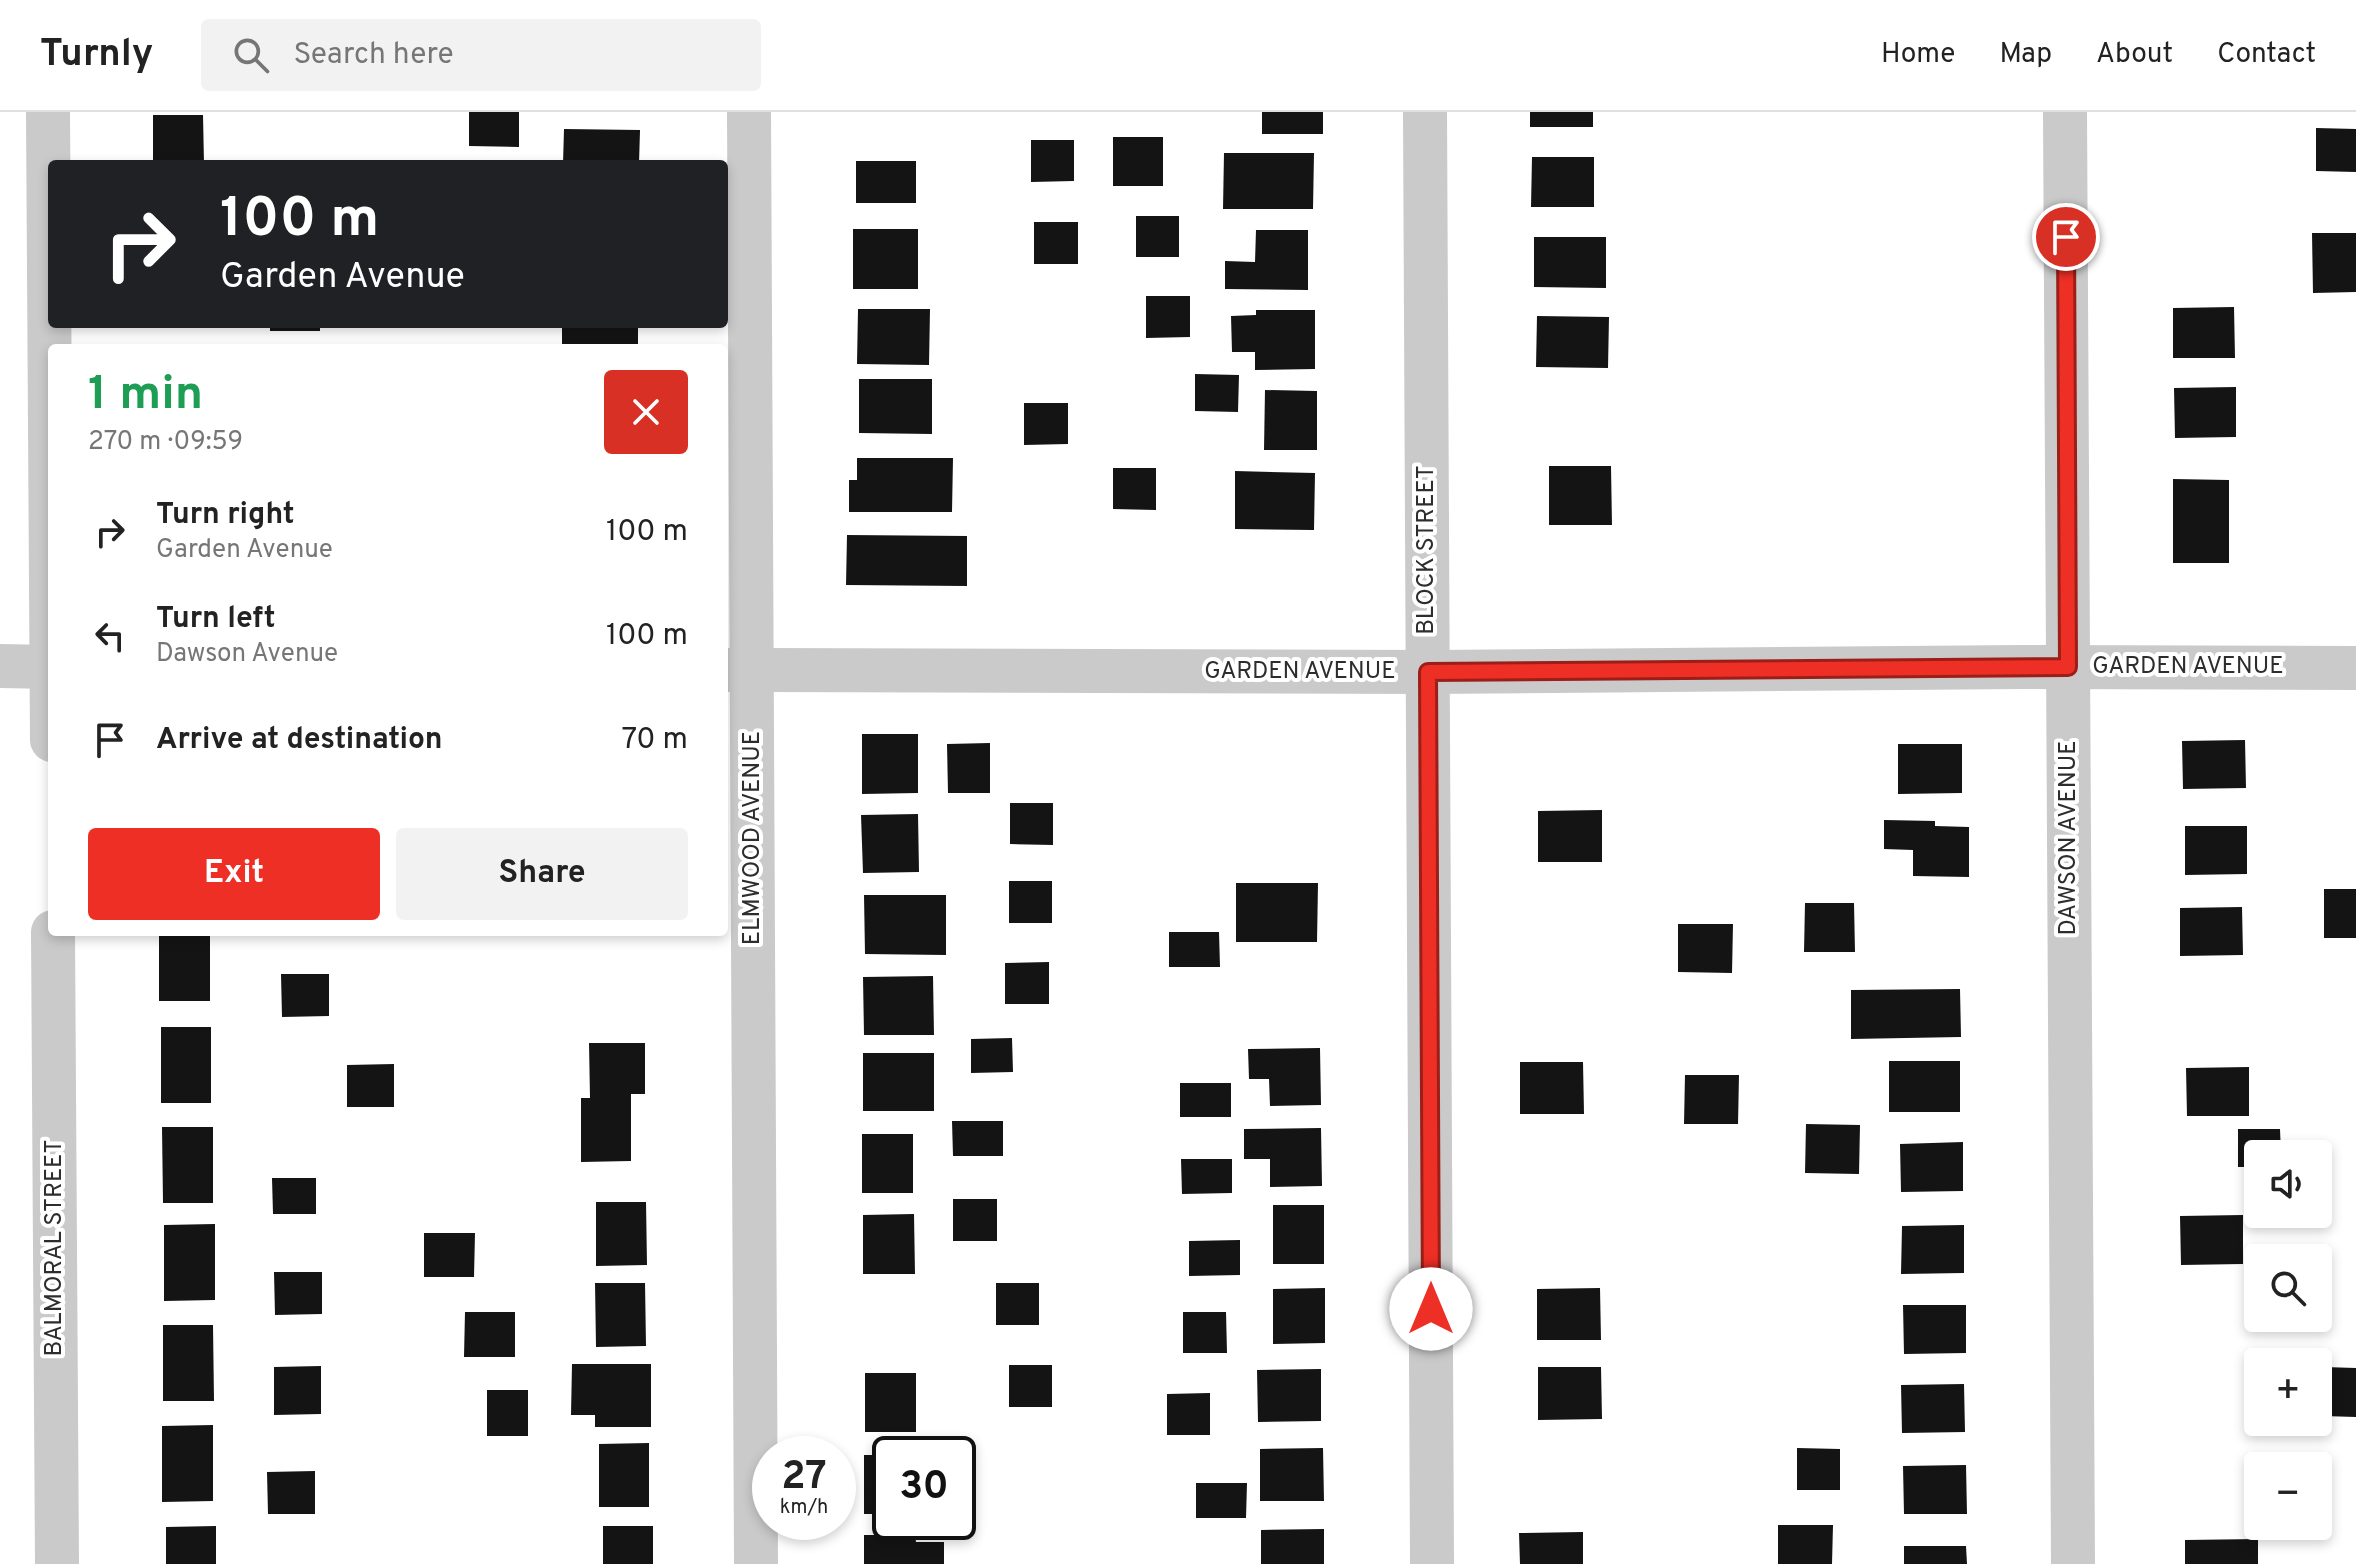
<!DOCTYPE html>
<meta charset="utf-8">
<style>
:root{--surface:#fff;--page:#f2f2f2;--text:#222;--muted:#767676;--line:#e0e0e0;--accent:#ee2f25}
body{margin:0;font-family:Overpass,sans-serif;background:var(--page);color:var(--text);height:100vh;display:flex;flex-direction:column;font-size:30px;white-space:nowrap}
*{box-sizing:border-box;margin:0}
p{font-size:26px;color:var(--muted)}
.icon{flex:none;width:44px;height:44px;fill:none;stroke:currentColor;stroke-width:2;stroke-linecap:round;stroke-linejoin:round}
.map{position:relative;flex:1;overflow:hidden}
.panel{position:absolute;left:48px;top:232px;width:680px;height:592px;display:flex;flex-direction:column;background:var(--surface);border-radius:8px;box-shadow:0 4px 12px #0003}
.panel>*{flex:none}
.guide{position:absolute;left:48px;top:48px;width:680px;height:168px;border-radius:8px;box-shadow:0 4px 12px #0003;background:#202124;color:#fff;overflow:hidden}
.buttons{position:absolute;left:2244px;top:1028px;display:grid;gap:16px}
.buttons a{display:grid;place-items:center;width:88px;height:88px;border-radius:8px;background:var(--surface);box-shadow:0 4px 12px #0003;font-size:40px}
.speed{position:absolute;left:752px;top:1324px;display:flex;gap:16px;font-size:40px;font-weight:700;text-align:center}
.speed>*{display:grid;place-content:center;width:104px;height:104px;border-radius:50%;background:var(--surface);box-shadow:0 4px 12px #0003;line-height:1}
.speed small{font-size:20px;font-weight:400}
.speed .limit{border:4px solid #111;border-radius:12px;background:#fff;color:#111}
.pin{position:absolute;display:grid;place-items:center;width:68px;height:68px;color:#fff;margin:-34px;border:4px solid #fff;border-radius:50%;box-shadow:0 2px 8px #0007}
.me{position:absolute;width:88px;margin:-44px;rotate:0deg;stroke-linejoin:round;filter:drop-shadow(0 0 6px #0008)}
.turn{display:flex;align-items:center;gap:28px;height:168px;padding:0 40px;font-size:36px}
.turn .icon{width:104px;height:104px;stroke-width:2.5}
.turn b{display:block;font-size:56px;line-height:68px}
.round{display:grid;place-items:center;flex:none;width:84px;height:84px;border-radius:8px;background:var(--page)}
.overview{display:flex;align-items:center;justify-content:space-between;height:136px;padding:0 40px}
h1{font-size:48px;font-weight:700;line-height:60px;color:#1e9e55}
.action{display:flex;gap:16px;margin-top:auto;padding:16px 40px}
.action a{flex:1;height:92px;border-radius:8px;background:var(--accent);color:#fff;font-size:32px;font-weight:700;line-height:92px;text-align:center}
.action a+a{background:var(--page);color:var(--text)}
ul{padding:0;list-style:none}
li{display:flex;align-items:center;gap:24px;height:104px;padding:0 40px}
li div{flex:1}
li b{display:block;font-size:30px}
li em{font-style:normal}
header{display:flex;align-items:center;gap:48px;box-sizing:border-box;height:112px;padding:0 40px;background:var(--surface);border-bottom:2px solid var(--line)}
header strong{font-size:38px}
nav{display:flex;gap:44px;margin-inline-start:auto;font-size:28px}
.search{width:560px;height:72px;background:var(--page);display:flex;align-items:center;gap:20px;box-sizing:border-box;padding:0 28px;border-radius:8px;color:var(--muted);font-size:30px}
.map>svg:first-child{display:block}
</style>
<header>
<strong>Turnly</strong>
<div class="search"><svg class="icon" aria-label="search" viewBox="0 0 24 24"><circle cx="10" cy="10" r="6"/><path d="M15 15l6 6"/></svg>Search here</div>
<nav><a>Home</a><a>Map</a><a>About</a><a>Contact</a></nav>
</header>
<div class="map">
<svg width="2356" height="1452" viewBox="0 0 2356 1452">
<rect width="100%" height="100%" fill="#fff"/>
<!-- building -->
<g fill="#141414">
<path d="M469 0H519V35L469 34Z"/>
<rect x="1262" y="0" width="61" height="22"/>
<rect x="1530" y="0" width="63" height="15"/>
<path d="M153 3H203L204 52H153Z"/>
<path d="M2316 16 2356 17V60L2316 59Z"/>
<path d="M564 17 640 18 639 52H563Z"/>
<rect x="1113" y="25" width="50" height="49"/>
<path d="M1031 28H1074V69L1031 70Z"/>
<path d="M1224 41H1314L1313 97H1223Z"/>
<path d="M1532 45H1594V95H1531Z"/>
<rect x="856" y="49" width="60" height="42"/>
<rect x="1136" y="104" width="43" height="41"/>
<rect x="1034" y="110" width="44" height="42"/>
<rect x="853" y="117" width="65" height="60"/>
<path d="M1256 118H1308V178L1225 177V149L1255 150Z"/>
<path d="M2312 121H2356V180L2313 181Z"/>
<path d="M1534 125H1606V176L1534 175Z"/>
<path d="M1146 184H1190V225L1146 226Z"/>
<path d="M2234 195 2235 246H2173V196Z"/>
<path d="M858 197H930L929 253 857 252Z"/>
<path d="M1256 198H1315V257L1255 258V240H1232L1231 204 1256 203Z"/>
<path d="M1537 204 1609 205 1608 256 1536 255Z"/>
<rect x="270" y="212" width="50" height="7"/>
<rect x="562" y="212" width="76" height="24"/>
<rect x="175" y="233" width="46" height="3"/>
<path d="M1195 262 1239 263 1238 300 1195 299Z"/>
<path d="M859 267H932V322L859 321Z"/>
<path d="M2236 275V325L2175 326 2174 276Z"/>
<path d="M1265 278 1317 279V338H1264Z"/>
<path d="M1024 291H1068V332L1024 333Z"/>
<path d="M857 346H953L952 400H849V368H857Z"/>
<path d="M1549 354H1611L1612 413H1549Z"/>
<path d="M1113 356H1156V398L1113 397Z"/>
<path d="M1235 359 1315 361 1314 418 1235 417Z"/>
<path d="M2173 367 2229 368V451H2173Z"/>
<path d="M847 423 967 424V474L846 473Z"/>
<path d="M862 622H918V681L862 682Z"/>
<path d="M2245 628 2246 676 2183 677 2182 629Z"/>
<path d="M990 631V681H948L947 632Z"/>
<path d="M1898 632H1962V681L1898 682Z"/>
<path d="M1010 691H1053V733L1010 732Z"/>
<path d="M1602 698V750H1538V699Z"/>
<path d="M918 702 919 760 863 761 861 703Z"/>
<path d="M1884 708 1935 709V714L1969 715V765L1913 764V738L1884 737Z"/>
<path d="M2185 714H2247V762L2185 763Z"/>
<rect x="1009" y="769" width="43" height="42"/>
<path d="M1236 771H1318L1317 830H1236Z"/>
<rect x="2324" y="777" width="32" height="49"/>
<path d="M864 783H946V843L865 842Z"/>
<path d="M1805 791H1854L1855 840H1804Z"/>
<path d="M2242 795 2243 843 2180 844V796Z"/>
<path d="M1678 812H1733L1732 861 1678 860Z"/>
<rect x="159" y="820" width="51" height="69"/>
<path d="M1169 820H1219L1220 855H1169Z"/>
<path d="M1049 850V892H1005V851Z"/>
<path d="M281 862H329V904L282 905Z"/>
<path d="M933 864 934 923H864L863 865Z"/>
<path d="M1960 877 1961 925 1851 927V878Z"/>
<rect x="161" y="915" width="50" height="76"/>
<path d="M1012 926 1013 960 971 961V927Z"/>
<path d="M589 931H645V982H631V1049L581 1050V986H590Z"/>
<path d="M1320 936 1321 993 1270 994 1269 967H1249L1248 937Z"/>
<rect x="863" y="941" width="71" height="58"/>
<rect x="1889" y="949" width="71" height="51"/>
<path d="M1520 950H1583L1584 1002H1520Z"/>
<path d="M394 952V995H347V953Z"/>
<path d="M2249 955V1004H2187L2186 956Z"/>
<path d="M1685 963H1739L1738 1012H1684Z"/>
<rect x="1180" y="971" width="51" height="34"/>
<path d="M952 1009H1003V1044H953Z"/>
<path d="M1806 1012 1860 1013 1859 1062 1805 1061Z"/>
<path d="M162 1015H213V1091H163Z"/>
<path d="M1321 1016 1322 1074 1270 1075V1047H1244V1017Z"/>
<path d="M2238 1017H2280L2281 1042H2258V1055H2238Z"/>
<rect x="862" y="1022" width="51" height="59"/>
<path d="M1963 1030V1079L1901 1080 1900 1032Z"/>
<path d="M1181 1047H1232V1081L1182 1082Z"/>
<path d="M272 1066H316V1102H273Z"/>
<rect x="953" y="1087" width="44" height="42"/>
<path d="M596 1090H646L647 1153 596 1154Z"/>
<rect x="1273" y="1093" width="51" height="59"/>
<path d="M914 1102 915 1162H863V1103Z"/>
<path d="M2243 1103V1152L2181 1153 2180 1104Z"/>
<path d="M215 1112V1188L164 1189V1113Z"/>
<path d="M1964 1113V1161L1901 1162 1902 1114Z"/>
<path d="M424 1121H475L474 1165H424Z"/>
<path d="M1240 1128V1163L1189 1164V1129Z"/>
<path d="M274 1160H322V1202L275 1203Z"/>
<path d="M595 1171H645L646 1234 596 1235Z"/>
<rect x="996" y="1171" width="43" height="42"/>
<path d="M1325 1176V1231L1273 1232V1177Z"/>
<path d="M1600 1176 1601 1228H1537V1177Z"/>
<path d="M1903 1193H1966V1241L1904 1242Z"/>
<path d="M465 1200H515V1245H464Z"/>
<path d="M1183 1200H1226L1227 1241H1183Z"/>
<path d="M163 1213H213L214 1289H163Z"/>
<path d="M572 1252H651V1315H595V1303H571Z"/>
<rect x="1009" y="1253" width="43" height="42"/>
<path d="M321 1254V1302L274 1303V1255Z"/>
<path d="M1538 1255H1601L1602 1307 1538 1308Z"/>
<path d="M2324 1255 2356 1256V1305L2323 1304Z"/>
<path d="M1321 1257V1309L1258 1310 1257 1258Z"/>
<rect x="865" y="1261" width="51" height="59"/>
<path d="M1964 1272 1965 1320 1902 1321 1901 1273Z"/>
<rect x="487" y="1278" width="41" height="46"/>
<path d="M1210 1281V1323H1167V1282Z"/>
<path d="M213 1313V1389L162 1390V1314Z"/>
<path d="M649 1331V1395H599V1332Z"/>
<path d="M1323 1336 1324 1389H1260V1337Z"/>
<path d="M1797 1336 1840 1337V1378H1797Z"/>
<rect x="864" y="1343" width="26" height="59"/>
<path d="M1966 1353 1967 1402H1904L1903 1354Z"/>
<path d="M315 1359V1402H268L267 1360Z"/>
<path d="M1196 1371H1247L1246 1406H1196Z"/>
<path d="M1778 1413H1833L1832 1452H1778Z"/>
<path d="M216 1414V1452H166V1415Z"/>
<rect x="603" y="1414" width="50" height="38"/>
<path d="M1324 1417V1452H1261V1418Z"/>
<path d="M1583 1420V1452H1520L1519 1421Z"/>
<path d="M864 1423H915L916 1430H944V1452H864Z"/>
<path d="M2258 1427V1452H2185V1428Z"/>
<path d="M1904 1434H1966L1967 1452H1904Z"/>
</g>
<g fill="none" stroke-linecap="round" stroke-linejoin="round">
<!-- minor -->
<g stroke="#cacaca" stroke-width="44">
<path d="M48 0 52 628"/>
<path d="M749 0 756 1452"/>
<path d="M1425 0 1432 1452"/>
<path d="M2065 0 2073 1452"/>
<path d="M0 554 52 555"/>
<path d="M724 558 1428 560 2023 555 2356 556"/>
<path d="M53 820 57 1452"/>
</g>
</g>
<g fill="none" stroke-linecap="round" stroke-linejoin="round">
<defs>
<path id="route" d="M1431 1197 1428 560 2068 555 2066 125"/>
</defs>
<!-- route casing -->
<use href="#route" stroke="#9b1f18" stroke-width="20"/>
<!-- route -->
<use href="#route" stroke="#ee2f25" stroke-width="14"/>
</g>
<g text-anchor="middle" dominant-baseline="central" stroke-width="8" stroke-linejoin="round" paint-order="stroke">
<!-- street labels -->
<g font-size="24" fill="#2d2d2d" stroke="#fff">
<text transform="translate(1427 438) rotate(-90)">BLOCK STREET</text>
<text x="2188" y="555">GARDEN AVENUE</text>
<text x="1300" y="560">GARDEN AVENUE</text>
<text transform="translate(753 726) rotate(-90)">ELMWOOD AVENUE</text>
<text transform="translate(2069 726) rotate(-90)">DAWSON AVENUE</text>
<text transform="translate(55 1136) rotate(-90)">BALMORAL STREET</text>
</g>
</g>
</svg>
<div class="buttons">
<a><svg class="icon" aria-label="sound" viewBox="0 0 24 24"><path d="M4 9h4l5-4v14l-5-4H4zM17 9q2 3 0 6"/></svg></a>
<a><svg class="icon" aria-label="search" viewBox="0 0 24 24"><circle cx="10" cy="10" r="6"/><path d="M15 15l6 6"/></svg></a>
<a>+</a>
<a>−</a>
</div>
<div class="speed"><div>27<small>km/h</small></div><div class="limit">30</div></div>
<div class="pin" style="left:2066px;top:125px;background:#d93025"><svg class="icon" aria-label="arrive" viewBox="0 0 24 24"><path d="M6 21V4h12l-3 4 3 4H6"/></svg></div>
<svg class="me" style="left:1431px;top:1197px" viewBox="-20 -20 40 40"><circle r="19" fill="#fff"/><path d="M0-13L10 11 0 6-10 11z" fill="#ee2f25"/></svg>
<div class="guide">
<div class="turn"><svg class="icon" aria-label="right" viewBox="0 0 24 24"><path d="M7 20v-9h11M14 6l5 5-5 5"/></svg><div><b>100 m</b>Garden Avenue</div></div>
</div>
<section class="panel">
<div class="overview"><div><h1>1 min</h1><p>270 m · 09:59</p></div><a class="round" style="background:#d93025;color:#fff"><svg class="icon" aria-label="close" viewBox="0 0 24 24"><path d="M6 6l12 12M18 6L6 18"/></svg></a></div>
<ul>
<li><svg class="icon" aria-label="right" viewBox="0 0 24 24"><path d="M7 20v-9h11M14 6l5 5-5 5"/></svg><div><b>Turn right</b><p>Garden Avenue</p></div><em>100 m</em></li>
<li><svg class="icon" aria-label="left" viewBox="0 0 24 24"><path d="M17 20v-9H6M10 6l-5 5 5 5"/></svg><div><b>Turn left</b><p>Dawson Avenue</p></div><em>100 m</em></li>
<li><svg class="icon" aria-label="arrive" viewBox="0 0 24 24"><path d="M6 21V4h12l-3 4 3 4H6"/></svg><div><b>Arrive at destination</b></div><em>70 m</em></li>
</ul>
<div class="action"><a>Exit</a><a>Share</a></div>
</section>
</div>
